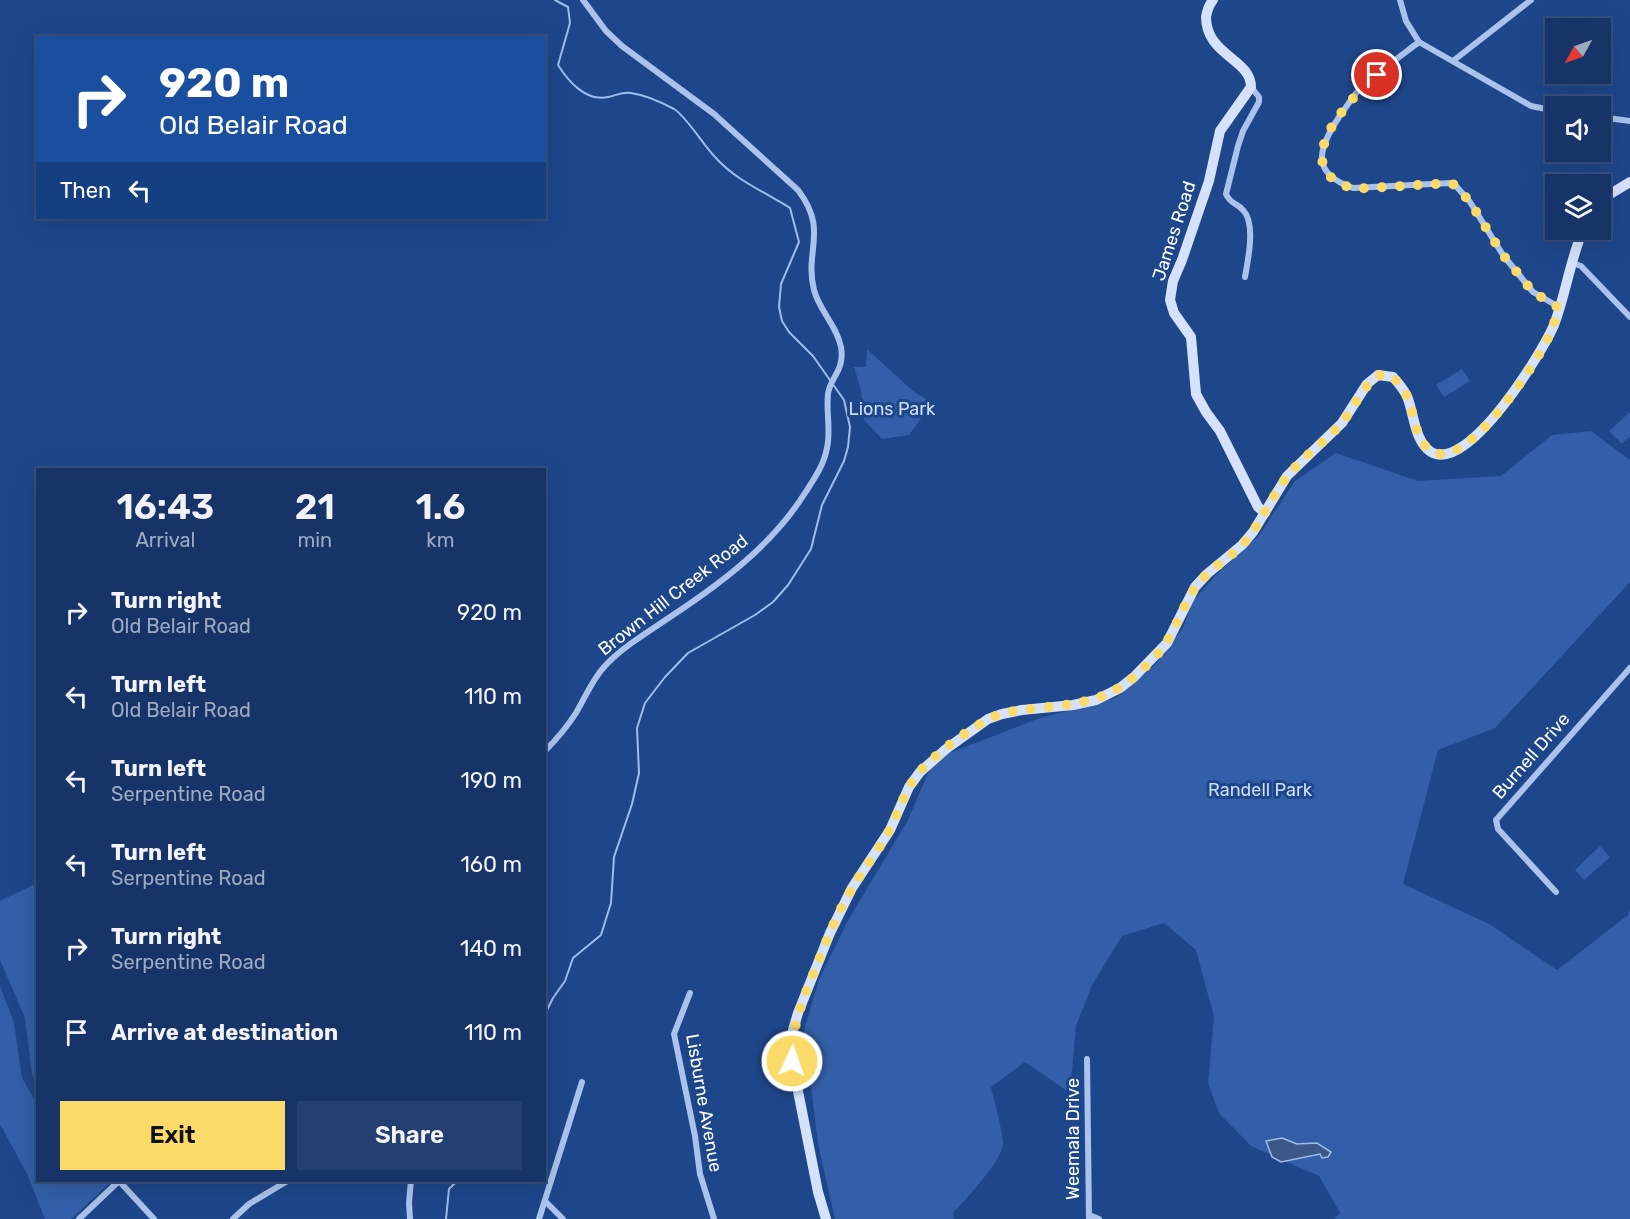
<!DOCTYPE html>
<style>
:root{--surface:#163468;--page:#233f71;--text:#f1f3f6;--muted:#9eaac0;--line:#354f7c;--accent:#fada69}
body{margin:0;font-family:Rubik,sans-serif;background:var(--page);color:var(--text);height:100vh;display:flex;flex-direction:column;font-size:22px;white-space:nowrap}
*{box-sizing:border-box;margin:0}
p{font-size:20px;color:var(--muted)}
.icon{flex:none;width:33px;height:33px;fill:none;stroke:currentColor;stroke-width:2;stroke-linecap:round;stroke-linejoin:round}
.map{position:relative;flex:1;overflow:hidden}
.details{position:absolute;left:36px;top:468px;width:510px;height:714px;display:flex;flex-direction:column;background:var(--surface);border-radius:0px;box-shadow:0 6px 24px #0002,0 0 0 2px var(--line)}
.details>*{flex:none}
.hud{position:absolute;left:36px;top:36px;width:510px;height:183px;border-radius:0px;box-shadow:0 6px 24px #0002,0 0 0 2px var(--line);background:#1a4fa0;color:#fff;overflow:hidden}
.needle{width:39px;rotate:230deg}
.fabs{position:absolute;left:1545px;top:18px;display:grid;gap:12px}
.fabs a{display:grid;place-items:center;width:66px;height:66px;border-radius:0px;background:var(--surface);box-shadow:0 6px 24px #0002,0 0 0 2px var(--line);font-size:30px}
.pin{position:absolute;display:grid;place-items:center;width:51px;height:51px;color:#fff;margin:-26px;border:3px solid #fff;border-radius:50%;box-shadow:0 2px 6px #0007}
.me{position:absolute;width:66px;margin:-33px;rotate:3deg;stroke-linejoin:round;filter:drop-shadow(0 0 4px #0008)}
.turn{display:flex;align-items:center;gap:21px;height:126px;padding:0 24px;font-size:27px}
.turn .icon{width:78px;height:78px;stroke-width:2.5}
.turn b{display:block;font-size:42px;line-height:51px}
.then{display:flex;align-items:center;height:57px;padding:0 24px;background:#0003;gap:12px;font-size:22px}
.eta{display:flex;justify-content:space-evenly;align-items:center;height:102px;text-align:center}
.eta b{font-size:36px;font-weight:600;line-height:42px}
.action{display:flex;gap:12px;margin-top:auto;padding:12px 24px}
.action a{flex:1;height:69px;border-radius:0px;background:var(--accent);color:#111;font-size:24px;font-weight:600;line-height:69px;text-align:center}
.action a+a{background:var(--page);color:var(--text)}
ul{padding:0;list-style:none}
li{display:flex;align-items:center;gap:18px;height:84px;padding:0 24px}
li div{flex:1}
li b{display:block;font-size:22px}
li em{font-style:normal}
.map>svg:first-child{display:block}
</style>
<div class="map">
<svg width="1630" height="1219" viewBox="0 0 1630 1219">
<rect width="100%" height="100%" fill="#1e468a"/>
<!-- green -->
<g fill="#325fa7">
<path d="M867 349 913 391 932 403 909 435 882 439 864 420 861 390 854 367H866Z"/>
<path d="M1462 369 1470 381 1444 397 1436 385Z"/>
<path d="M1630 412V436L1622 444 1609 431Z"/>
<path d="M1591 431 1630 460V582L1495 728 1438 750 1403 884 1489 924 1557 970 1628 915 1630 909V1219H1334L1340 1213 1319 1176 1251 1146 1219 1113 1208 1083 1214 1017 1196 950 1164 923 1122 936 1092 985 1076 1026 1070 1093 1025 1062 991 1087C994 1100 1003 1132 1003 1144 1002 1161 965 1200 953 1213L954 1219H835L818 1144 804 1030 819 980 847 922 908 820 934 759 1037 719 1116 698 1154 666 1183 628 1193 601 1218 573 1260 534 1295 481 1336 453 1418 481 1501 476 1552 435Z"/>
<path d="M1600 846 1610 857 1584 880 1575 870Z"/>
<path d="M37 883V1083L32 1074 25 1018 0 960V901Z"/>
<path d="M0 986 14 1023 22 1078 37 1104 38 1180H109L110 1183 71 1219H45L28 1176 0 1124Z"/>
</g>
<!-- water -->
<path fill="#3b5889" stroke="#9dbded" stroke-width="1.5" d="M1282 1138 1297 1144 1317 1143 1331 1152 1328 1157 1322 1158 1320 1154 1281 1162 1272 1157 1266 1141Z"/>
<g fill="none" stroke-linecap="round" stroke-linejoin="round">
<!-- stream -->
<g stroke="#9dbded" stroke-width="2">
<path d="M544 1016 553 998 565 981 573 958 601 935 611 903 614 857 632 804 639 773 637 728 645 703 665 677 688 653 755 615 773 602 788 585 811 549 822 505 844 461 848 447 850 427 844 400 813 356 789 332 782 321 779 307 781 284 799 242 790 208C765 192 735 180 715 157 704 146 686 116 674 109 661 102 645 95 631 93 622 92 617 95 608 97 586 102 568 81 558 65L570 23 568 7 555 0"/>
<path d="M446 1219 449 1189 458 1180"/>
</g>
<!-- minor -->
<g stroke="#a9c3ec" stroke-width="6">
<path d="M1400 0 1406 21 1419 42 1531 106 1556 111"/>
<path d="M1419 42C1398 58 1377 73 1358 91 1351 99 1345 109 1339 117 1318 149 1310 173 1353 188L1451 183 1456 186 1470 202 1503 255 1533 292 1559 307"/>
<path d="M1453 61 1531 0"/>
<path d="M1600 117 1630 121"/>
<path d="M1572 263 1581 266 1630 317"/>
<path d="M1245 277C1248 260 1256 223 1243 210 1237 203 1230 204 1226 194L1238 146 1243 131 1259 102V97L1251 87"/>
<path d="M544 752C556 740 567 727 576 713 585 698 592 680 604 667 622 647 651 630 673 615 723 582 773 544 805 493 814 479 824 465 827 448 831 430 826 412 828 394 830 377 845 371 841 347 837 326 819 310 814 290 804 250 829 231 798 190L714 114 622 46 606 31 583 0"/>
<path d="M1556 892 1498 829 1496 820 1630 668"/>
<path d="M690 993 674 1034 695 1136 700 1174 714 1219"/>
<path d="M1087 1059 1089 1219"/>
<path d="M119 1181 154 1219"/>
<path d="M545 1201 563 1219"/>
<path d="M1089 1215 1099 1219"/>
<path d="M79 1219 120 1180"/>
<path d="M233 1219 249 1204 289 1180"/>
<path d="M410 1219 409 1203 411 1180"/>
<path d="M539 1219 582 1082"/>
</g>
<!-- secondary -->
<g stroke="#d5e2f9" stroke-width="10">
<path d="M1213 0C1209 5 1207 11 1206 17 1206 55 1251 59 1251 87L1220 131 1209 181 1182 260 1173 281 1170 300 1174 313 1191 337 1196 394 1206 412 1220 431 1258 507 1265 513"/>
<path d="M1600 203 1607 196 1630 182"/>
<path d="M826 1219 818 1192 792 1061 793 1030 798 1013 830 933 852 888 890 830 909 787 920 772 946 749 988 719 1002 714 1022 710 1073 705 1096 700 1120 688 1134 677 1167 643 1195 587 1207 574 1242 545 1253 532 1287 476 1342 423 1367 384 1378 375 1393 377C1399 384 1405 390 1408 399 1414 415 1415 442 1431 452 1468 474 1542 353 1554 325 1566 294 1570 260 1583 230"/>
</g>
</g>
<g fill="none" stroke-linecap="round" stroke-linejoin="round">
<!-- route -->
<path stroke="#fada69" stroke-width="10" stroke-dasharray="0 18" d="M792 1061C791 1026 804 997 817 965 827 939 838 911 853 887 864 868 879 850 889 831 900 811 905 788 920 771 937 753 966 731 989 719 1004 711 1023 710 1040 708 1094 702 1116 698 1154 658 1174 638 1180 610 1195 588 1208 569 1230 559 1245 542 1261 523 1271 498 1286 478 1301 458 1324 443 1341 424 1354 408 1361 389 1378 375L1393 377C1399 384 1405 390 1408 399 1415 416 1415 443 1433 452 1464 469 1523 381 1537 358 1547 343 1554 325 1559 308L1533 292 1503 255 1470 202 1456 186 1451 183 1353 189C1341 184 1329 180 1324 167 1312 138 1357 92 1377 75"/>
</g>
<g text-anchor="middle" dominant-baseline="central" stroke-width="6" stroke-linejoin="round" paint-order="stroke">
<!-- street labels -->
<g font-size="18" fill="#fff" stroke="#1e468a">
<text transform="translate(1174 231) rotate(-72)">James Road</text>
<text transform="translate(673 595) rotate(-38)">Brown Hill Creek Road</text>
<text transform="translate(1531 756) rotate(-49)">Burnell Drive</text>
<text transform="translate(704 1103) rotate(80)">Lisburne Avenue</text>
<text transform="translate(1073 1139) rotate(-90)">Weemala Drive</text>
</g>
<!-- park labels -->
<g font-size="18" fill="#cedff8" stroke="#1e468a">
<text x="892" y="409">Lions Park</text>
<text x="1260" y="790">Randell Park</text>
</g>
</g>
</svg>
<div class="fabs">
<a><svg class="needle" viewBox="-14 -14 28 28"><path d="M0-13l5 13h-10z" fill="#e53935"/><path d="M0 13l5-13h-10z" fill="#9eaac0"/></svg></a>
<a><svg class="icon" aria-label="sound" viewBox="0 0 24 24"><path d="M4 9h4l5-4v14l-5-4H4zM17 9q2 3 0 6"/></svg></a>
<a><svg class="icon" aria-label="layers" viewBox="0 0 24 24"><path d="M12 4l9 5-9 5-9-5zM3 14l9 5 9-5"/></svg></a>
</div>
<div class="pin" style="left:1377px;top:75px;background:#d93025"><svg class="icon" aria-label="arrive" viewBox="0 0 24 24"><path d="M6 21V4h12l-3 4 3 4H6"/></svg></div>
<svg class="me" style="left:792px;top:1061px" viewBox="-20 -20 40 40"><circle r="17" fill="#fada69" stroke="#fff" stroke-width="3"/><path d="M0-11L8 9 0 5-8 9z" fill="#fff"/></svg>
<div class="hud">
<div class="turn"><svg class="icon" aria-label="right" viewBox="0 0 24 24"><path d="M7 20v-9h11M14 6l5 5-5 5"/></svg><div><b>920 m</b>Old Belair Road</div></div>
<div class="then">Then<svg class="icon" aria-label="left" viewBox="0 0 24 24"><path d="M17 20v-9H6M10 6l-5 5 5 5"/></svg></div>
</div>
<section class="details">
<div class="eta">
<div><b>16:43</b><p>Arrival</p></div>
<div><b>21</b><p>min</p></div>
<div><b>1.6</b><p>km</p></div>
</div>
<ul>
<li><svg class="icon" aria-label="right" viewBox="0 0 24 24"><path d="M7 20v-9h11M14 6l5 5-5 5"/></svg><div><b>Turn right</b><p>Old Belair Road</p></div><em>920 m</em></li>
<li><svg class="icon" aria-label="left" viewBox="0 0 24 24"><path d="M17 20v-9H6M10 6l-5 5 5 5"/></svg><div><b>Turn left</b><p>Old Belair Road</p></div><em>110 m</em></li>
<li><svg class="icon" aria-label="left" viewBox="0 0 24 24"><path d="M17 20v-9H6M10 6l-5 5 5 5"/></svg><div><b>Turn left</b><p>Serpentine Road</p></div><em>190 m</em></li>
<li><svg class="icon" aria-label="left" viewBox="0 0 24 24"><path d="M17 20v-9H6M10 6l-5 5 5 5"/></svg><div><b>Turn left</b><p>Serpentine Road</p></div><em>160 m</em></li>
<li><svg class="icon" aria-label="right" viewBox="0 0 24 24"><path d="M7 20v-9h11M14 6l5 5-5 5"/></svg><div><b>Turn right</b><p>Serpentine Road</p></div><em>140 m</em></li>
<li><svg class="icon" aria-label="arrive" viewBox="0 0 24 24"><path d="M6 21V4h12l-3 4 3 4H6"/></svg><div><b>Arrive at destination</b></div><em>110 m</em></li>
</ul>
<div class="action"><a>Exit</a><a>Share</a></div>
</section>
</div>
